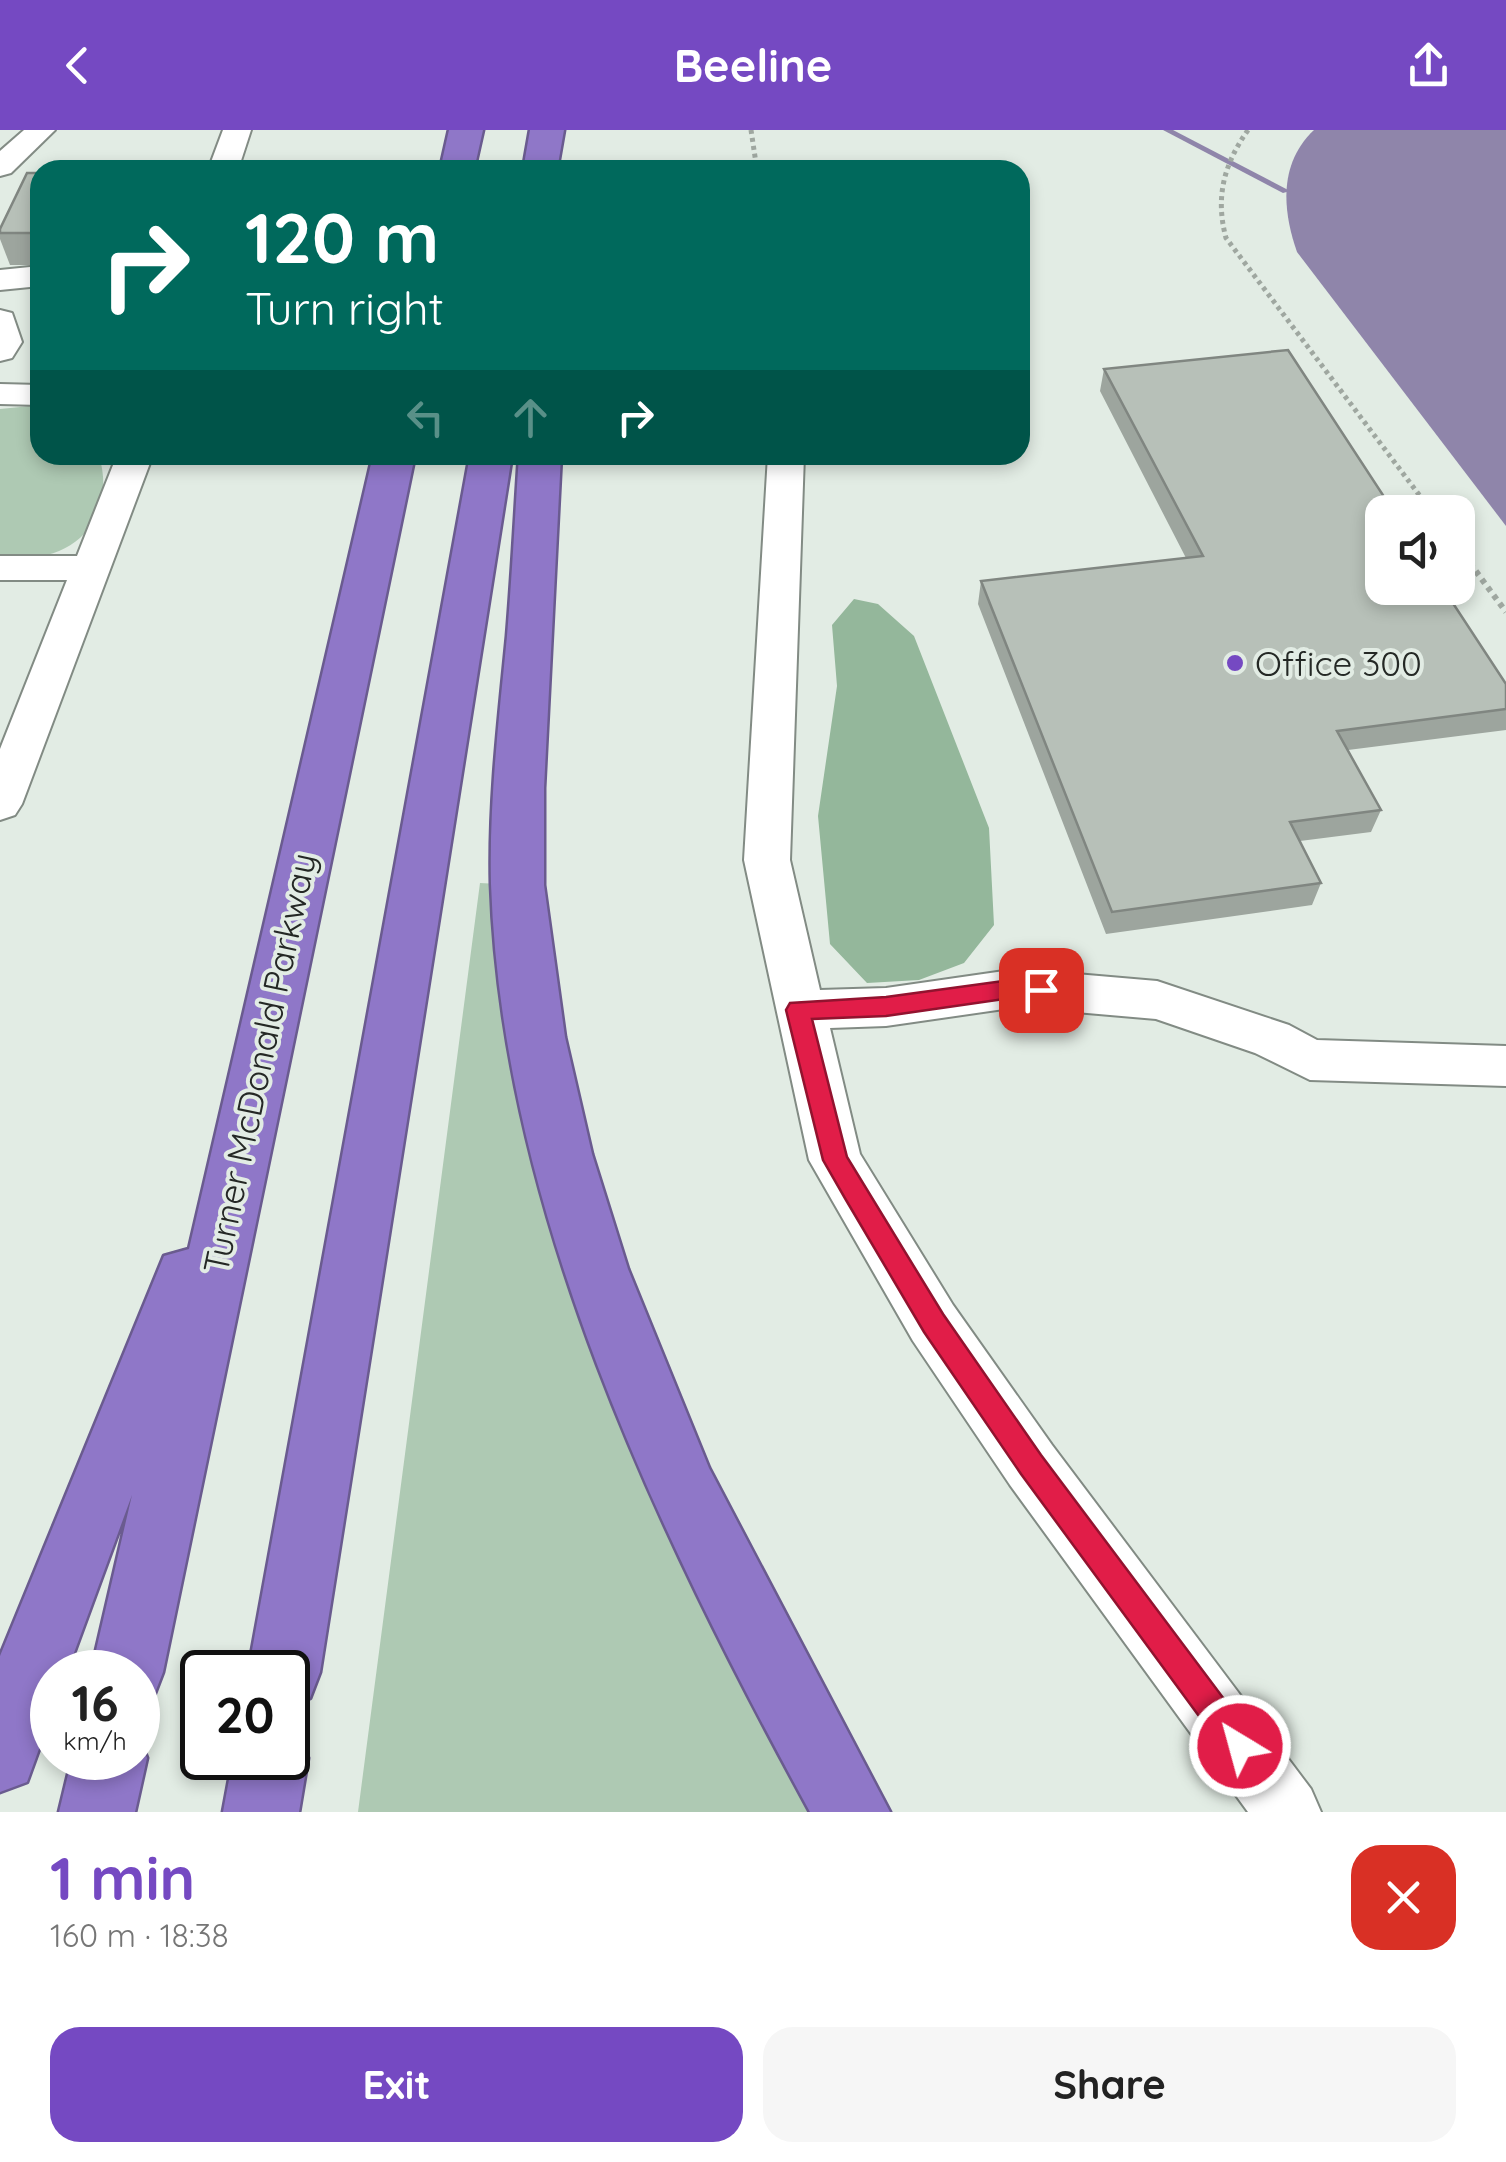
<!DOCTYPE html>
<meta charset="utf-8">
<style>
:root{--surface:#fff;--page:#f6f6f6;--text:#222;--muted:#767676;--accent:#7549c2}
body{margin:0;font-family:Quicksand,sans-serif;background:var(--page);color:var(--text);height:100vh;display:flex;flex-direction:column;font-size:38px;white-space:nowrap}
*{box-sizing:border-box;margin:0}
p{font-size:32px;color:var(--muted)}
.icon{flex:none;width:55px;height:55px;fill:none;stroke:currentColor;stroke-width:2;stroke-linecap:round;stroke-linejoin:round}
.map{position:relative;height:1682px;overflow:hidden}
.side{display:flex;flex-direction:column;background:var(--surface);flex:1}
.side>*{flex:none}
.top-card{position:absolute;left:30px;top:30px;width:1000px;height:305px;border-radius:30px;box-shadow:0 5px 15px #0003;background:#00695c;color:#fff;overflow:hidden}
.tools{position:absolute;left:1365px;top:365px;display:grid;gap:20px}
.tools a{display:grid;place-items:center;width:110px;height:110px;border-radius:20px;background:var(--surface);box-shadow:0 5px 15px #0003;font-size:50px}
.speed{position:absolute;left:30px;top:1520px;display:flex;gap:20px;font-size:50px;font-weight:700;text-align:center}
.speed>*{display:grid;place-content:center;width:130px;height:130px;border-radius:50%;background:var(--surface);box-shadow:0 5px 15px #0003;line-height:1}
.speed small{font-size:25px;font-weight:400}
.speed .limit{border:5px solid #111;border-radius:15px;background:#fff;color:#111}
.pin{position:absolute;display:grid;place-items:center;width:85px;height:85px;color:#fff;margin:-42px;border-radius:20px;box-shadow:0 5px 15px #0006}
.me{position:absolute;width:110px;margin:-55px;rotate:323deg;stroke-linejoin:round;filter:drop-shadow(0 0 8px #0008)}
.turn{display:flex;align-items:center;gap:35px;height:210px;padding:0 50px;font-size:45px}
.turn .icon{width:130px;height:130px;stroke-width:2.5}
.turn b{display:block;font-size:70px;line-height:85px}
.lanes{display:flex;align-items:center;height:95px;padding:0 50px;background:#0003;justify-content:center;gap:50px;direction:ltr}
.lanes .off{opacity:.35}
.round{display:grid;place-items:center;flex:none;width:105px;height:105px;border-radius:30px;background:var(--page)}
.head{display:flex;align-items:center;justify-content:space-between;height:170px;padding:0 50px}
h1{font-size:60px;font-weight:700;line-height:75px;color:var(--accent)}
.button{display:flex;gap:20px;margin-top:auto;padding:20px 50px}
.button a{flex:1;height:115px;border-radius:30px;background:var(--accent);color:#fff;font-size:40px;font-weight:700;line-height:115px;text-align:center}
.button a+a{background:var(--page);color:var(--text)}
header{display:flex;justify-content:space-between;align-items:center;height:130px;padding:0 50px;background:var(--accent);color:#fff;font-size:45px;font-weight:700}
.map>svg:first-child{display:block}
</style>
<header><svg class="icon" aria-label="back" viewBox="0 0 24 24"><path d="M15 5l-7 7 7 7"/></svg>Beeline<svg class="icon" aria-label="share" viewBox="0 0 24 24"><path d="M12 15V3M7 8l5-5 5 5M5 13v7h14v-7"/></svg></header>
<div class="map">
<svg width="1506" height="1682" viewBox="0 0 1506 1682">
<rect width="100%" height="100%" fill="#e2ece4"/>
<!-- green -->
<g fill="#aec9b3">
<path d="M40 275V325H99C119 395 67 437 0 427V279Z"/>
<path d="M480 753 499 754V808L821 1682H358Z"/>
</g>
<!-- forest -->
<path fill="#94b79b" d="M854 469 878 474 914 506 989 698 994 795 964 833 919 850 867 853 830 814 818 686 837 556 832 495Z"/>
<!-- water -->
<path fill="#8f85aa" d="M1314 0H1506V396L1297 122C1282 79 1279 33 1314 0Z"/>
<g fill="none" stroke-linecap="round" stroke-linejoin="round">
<!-- stream -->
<path fill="#8f85aa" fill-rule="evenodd" d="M1163 0H1173L1290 61 1283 63Z"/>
<defs>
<g id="minor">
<path d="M24 0H55L11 43 0 46V21Z"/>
<path d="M223 0H251L238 40H208Z"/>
<path d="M40 136V156L0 160V140Z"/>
<path d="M0 180 12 183 22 212 12 228 0 231Z"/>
<path d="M0 254 40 255V275L0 274Z"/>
<path d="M117 325H153L22 674 15 685 0 690V619L67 450H0V426H77Z"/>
<path d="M768 325H804L790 730 820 860 886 858 1018 839 1157 851 1289 895 1317 910 1506 916V956L1310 950 1255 923 1156 889 1018 877 886 896 830 898 860 1024 953 1175 1052 1315 1311 1659 1321 1682H1248L1010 1355 913 1211 809 1030 744 730Z"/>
</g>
<g id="highway">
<path d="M449 0H483L474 40H440Z"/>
<path d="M530 0H564L557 40H523Z"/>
<path d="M373 325H415L163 1542 153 1568 138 1574V1542H91L132 1365 67 1542H52V1583L27 1652 0 1662V1526L164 1126 189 1119Z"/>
<path d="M470 325H512L320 1542 310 1568 288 1577V1542H248Z"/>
<path d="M519 325H561L544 658V755L565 907 592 1024 628 1139 709 1338 890 1682H810C657 1402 502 1079 491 754 489 671 499 588 507 506 512 446 515 385 519 325Z"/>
<path d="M288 1598 297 1601 308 1628 299 1682H223L233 1628H288Z"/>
<path d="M138 1606 147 1628 135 1682H59L72 1628H138Z"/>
</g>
</defs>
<!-- minor casing -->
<use href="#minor" stroke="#828b84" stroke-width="4"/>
<!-- highway casing -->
<use href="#highway" stroke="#6a5b8f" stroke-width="5"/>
<!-- path-far1 -->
<g stroke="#9fa7a0" stroke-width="5" stroke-dasharray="4 4" stroke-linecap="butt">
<path d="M751 0 757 40"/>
<path d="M1248 0C1224 34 1215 67 1226 108L1432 382"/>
</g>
<!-- path -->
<path stroke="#9fa7a0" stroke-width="6" stroke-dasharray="5 5" stroke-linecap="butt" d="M1458 417 1506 482"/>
<!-- minor -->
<use href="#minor" fill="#fff" fill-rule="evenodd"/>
<!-- highway -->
<use href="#highway" fill="#8f77c8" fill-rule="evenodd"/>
</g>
<!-- wall -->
<g fill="#9da59e">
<path d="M40 43V135H10L0 109V99Z"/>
<path d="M1104 239 1506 554V600L1348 620 1381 680 1371 702 1300 711 1321 753 1312 775 1106 804 978 474 981 451 1186 428 1100 261Z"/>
</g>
<!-- building -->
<g fill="#b7c0b8" stroke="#808681" stroke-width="2.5">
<path d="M27 43H40V103H0V99Z"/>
<path d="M1288 220 1394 382H1382V458H1443L1506 554V579L1337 601 1381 680 1290 692 1321 753 1112 782 981 451 1203 426 1104 239Z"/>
</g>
<!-- route -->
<path fill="#e11d48" stroke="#92132f" stroke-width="2.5" d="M1018 849 1041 851 1052 860 1041 869 1018 867 886 886 812 889 847 1027 943 1184 1041 1325 1251 1605 1255 1616 1251 1627 1240 1631 1229 1627 1021 1344 924 1202 846 1070 823 1030 786 880 790 873 886 867Z"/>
<!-- markers -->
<circle fill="#7549c2" stroke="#e2ece4" stroke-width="4" cx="1235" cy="533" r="10"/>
<g text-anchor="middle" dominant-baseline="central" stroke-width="8" stroke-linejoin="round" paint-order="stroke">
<!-- poi labels -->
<g font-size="35" fill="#242825" stroke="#e2ece4" text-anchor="start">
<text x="1255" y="533">Office 300</text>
</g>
<!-- street labels -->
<g font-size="35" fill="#242825" stroke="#e2ece4">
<text transform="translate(259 933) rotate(-78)">Turner McDonald Parkway</text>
</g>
</g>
</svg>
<div class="tools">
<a><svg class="icon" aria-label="sound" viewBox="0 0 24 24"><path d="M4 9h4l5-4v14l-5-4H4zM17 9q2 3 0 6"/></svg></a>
</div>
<div class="speed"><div>16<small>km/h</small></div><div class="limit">20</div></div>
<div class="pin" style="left:1041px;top:860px;background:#d93025"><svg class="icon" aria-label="arrive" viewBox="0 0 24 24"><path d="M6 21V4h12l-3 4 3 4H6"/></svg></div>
<svg class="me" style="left:1240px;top:1616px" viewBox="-20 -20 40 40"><circle r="17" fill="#e11d48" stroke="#fff" stroke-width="3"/><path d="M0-11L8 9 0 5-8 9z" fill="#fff"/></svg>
<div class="top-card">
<div class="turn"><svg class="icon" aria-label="right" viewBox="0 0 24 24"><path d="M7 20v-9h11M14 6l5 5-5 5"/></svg><div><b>120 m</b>Turn right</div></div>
<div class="lanes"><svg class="icon off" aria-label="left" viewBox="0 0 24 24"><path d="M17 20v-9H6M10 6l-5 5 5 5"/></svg><svg class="icon off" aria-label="ahead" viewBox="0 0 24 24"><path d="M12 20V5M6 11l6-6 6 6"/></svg><svg class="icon" aria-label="right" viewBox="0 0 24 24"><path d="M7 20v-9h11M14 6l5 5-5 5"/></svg></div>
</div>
</div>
<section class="side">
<div class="head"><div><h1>1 min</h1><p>160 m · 18:38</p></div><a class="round" style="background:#d93025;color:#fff"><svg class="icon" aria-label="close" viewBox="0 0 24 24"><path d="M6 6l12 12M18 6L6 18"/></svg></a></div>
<div class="button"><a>Exit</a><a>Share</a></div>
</section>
